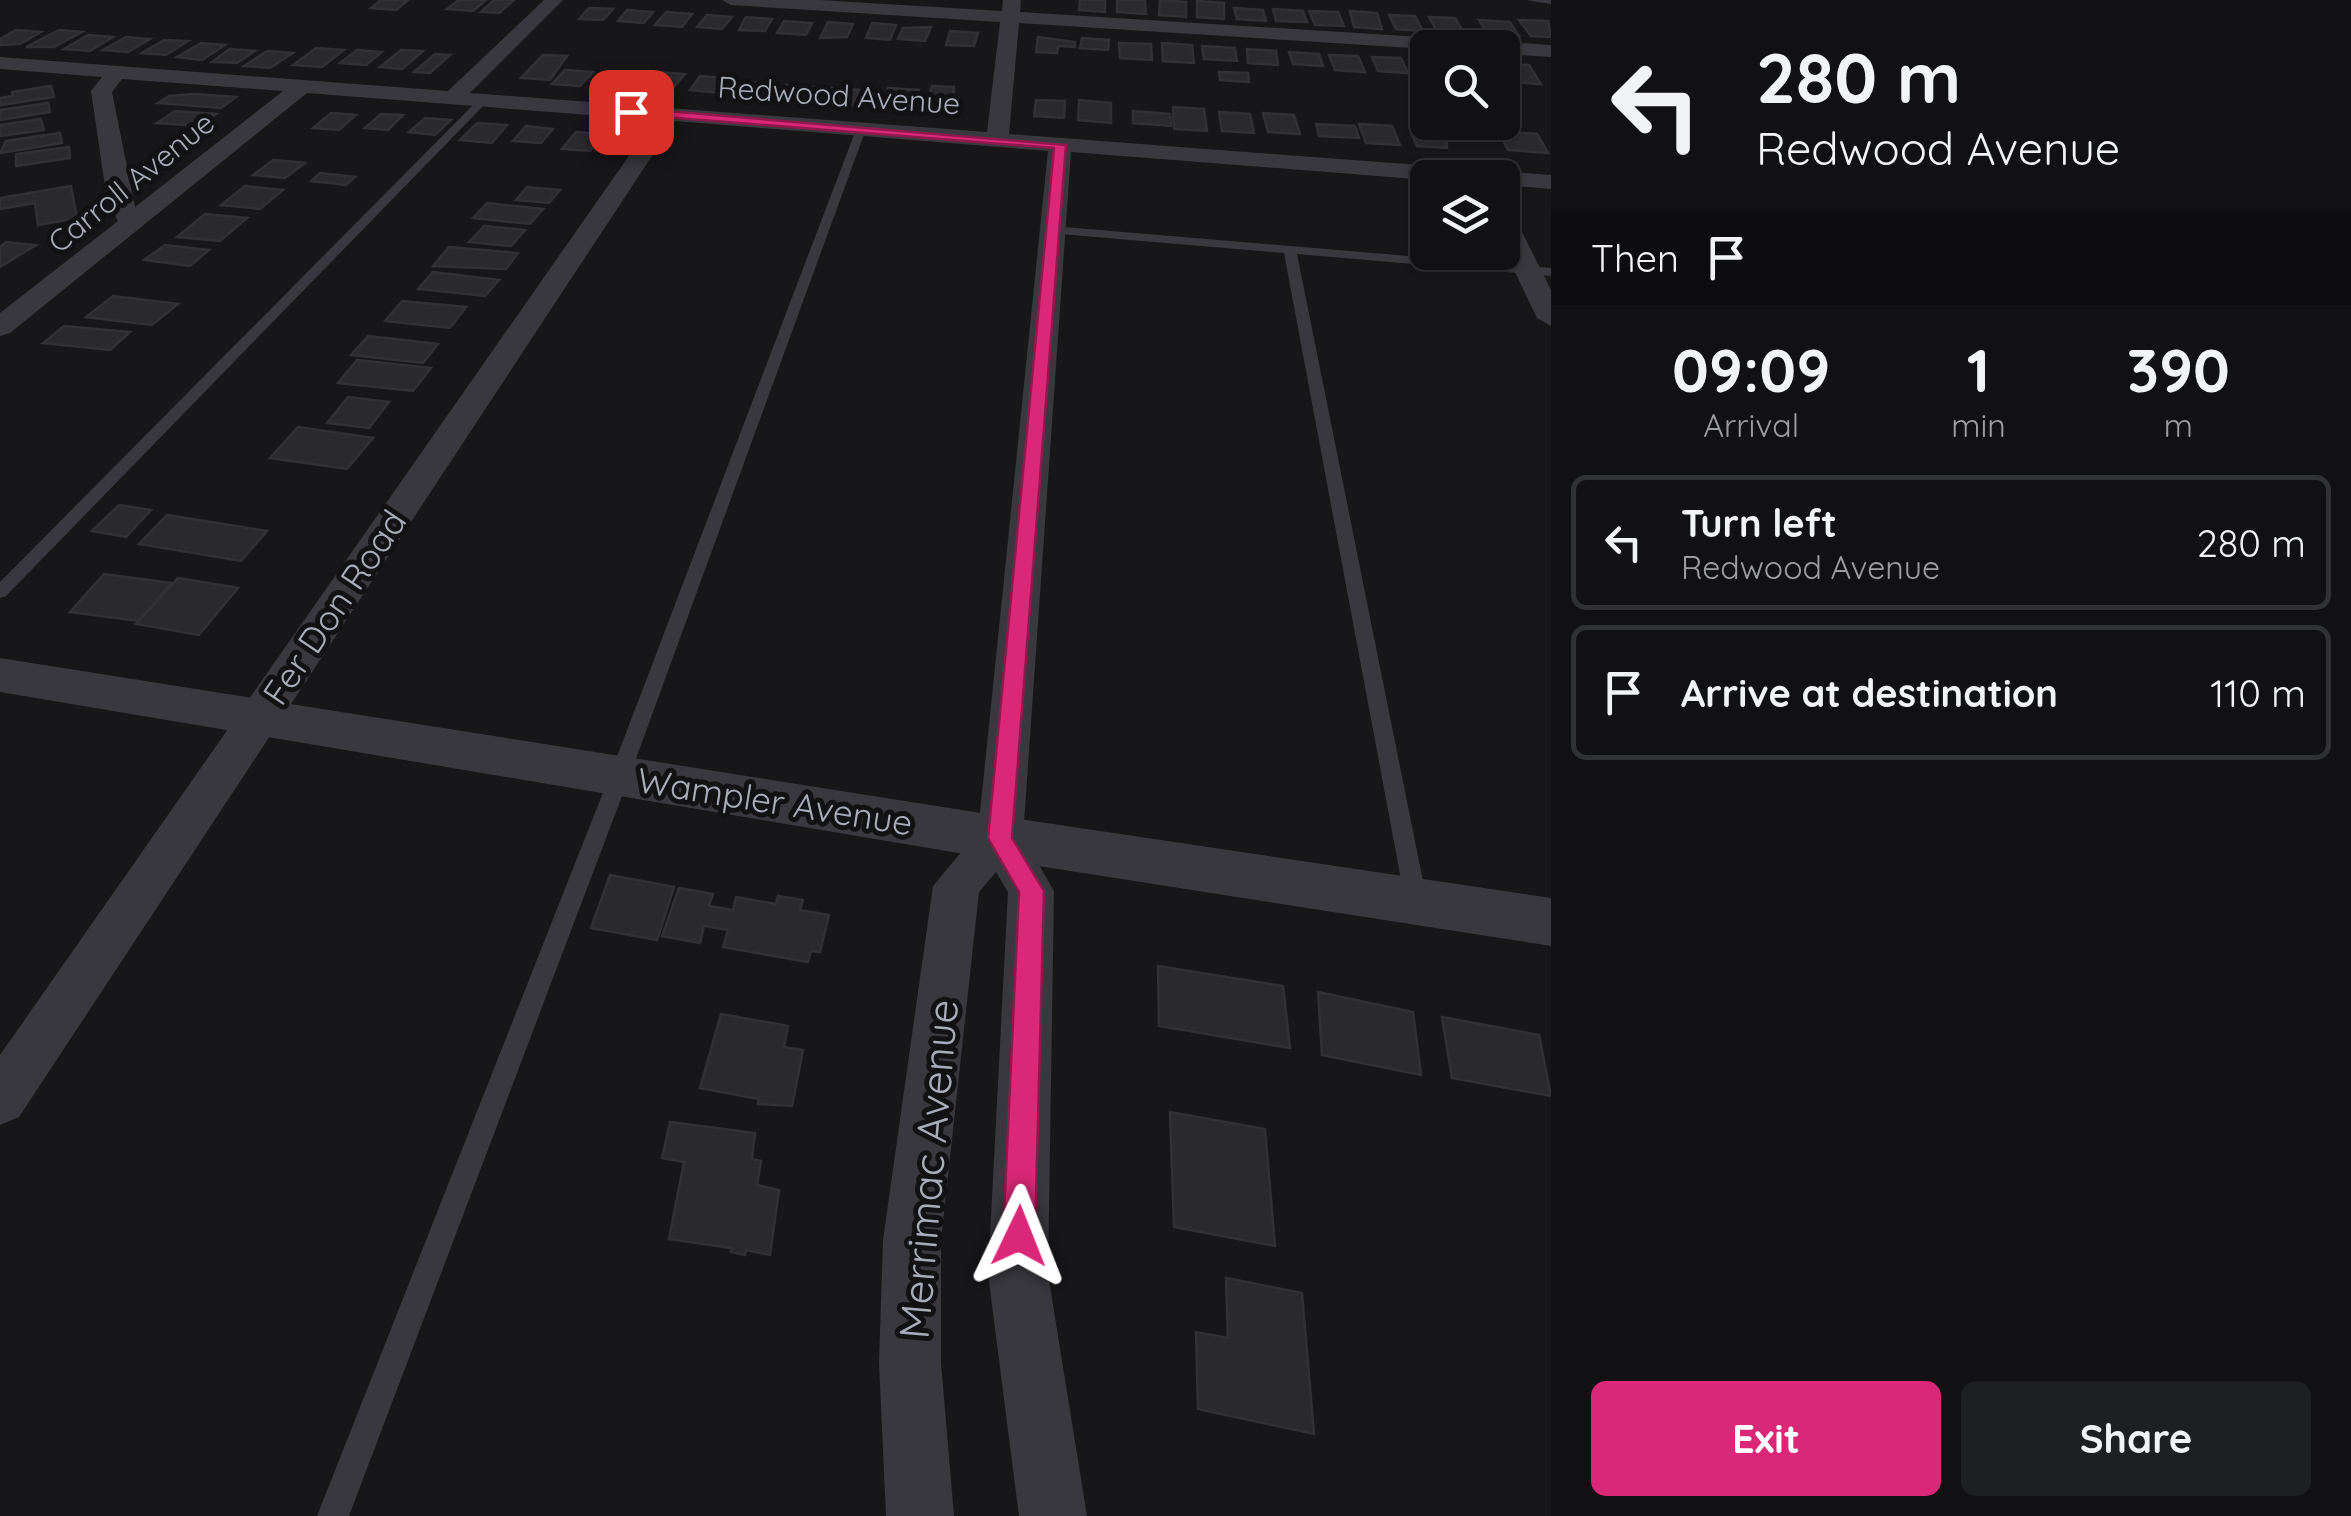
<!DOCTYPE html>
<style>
:root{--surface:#111113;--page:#1e1f21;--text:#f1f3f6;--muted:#9c9da0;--line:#303133;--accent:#db2777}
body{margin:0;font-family:Quicksand,sans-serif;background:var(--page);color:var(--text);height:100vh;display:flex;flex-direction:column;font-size:38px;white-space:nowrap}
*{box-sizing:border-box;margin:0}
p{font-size:32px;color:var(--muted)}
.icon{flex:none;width:55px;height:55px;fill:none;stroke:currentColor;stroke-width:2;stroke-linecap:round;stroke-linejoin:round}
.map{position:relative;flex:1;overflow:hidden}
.sheet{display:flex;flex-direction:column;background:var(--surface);width:800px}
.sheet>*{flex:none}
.banner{background:#111113;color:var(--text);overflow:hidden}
.tools{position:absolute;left:1410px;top:30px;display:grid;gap:20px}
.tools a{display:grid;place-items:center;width:110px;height:110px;border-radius:15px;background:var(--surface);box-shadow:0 2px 8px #0004,0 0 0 2px var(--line);font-size:50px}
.pin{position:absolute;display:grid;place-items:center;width:85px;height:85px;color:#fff;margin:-42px;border-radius:20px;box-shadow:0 5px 15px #0006}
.me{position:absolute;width:110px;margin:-55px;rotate:2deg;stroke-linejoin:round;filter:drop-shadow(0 0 8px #0008)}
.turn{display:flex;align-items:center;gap:35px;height:210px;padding:0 40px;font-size:45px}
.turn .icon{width:130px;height:130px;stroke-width:2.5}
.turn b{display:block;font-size:70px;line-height:85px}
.then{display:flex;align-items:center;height:95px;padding:0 40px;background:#0003;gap:20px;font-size:38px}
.eta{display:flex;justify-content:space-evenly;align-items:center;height:170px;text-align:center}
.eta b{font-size:60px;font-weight:800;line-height:70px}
.action{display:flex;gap:20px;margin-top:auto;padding:20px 40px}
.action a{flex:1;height:115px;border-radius:15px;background:var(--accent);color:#fff;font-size:40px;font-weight:800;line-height:115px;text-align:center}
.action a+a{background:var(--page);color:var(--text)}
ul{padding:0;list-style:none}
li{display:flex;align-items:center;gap:30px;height:135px;margin:0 20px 15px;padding:0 20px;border:5px solid var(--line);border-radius:15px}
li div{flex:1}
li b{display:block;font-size:38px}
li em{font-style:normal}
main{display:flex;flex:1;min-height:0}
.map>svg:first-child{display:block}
</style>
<main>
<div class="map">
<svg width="1551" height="1516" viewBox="0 0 1551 1516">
<rect width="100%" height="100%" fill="#171719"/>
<!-- building -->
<g fill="#2a2a2d" stroke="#313135" stroke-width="2.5">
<path d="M381 0H408L396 10 371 8Z"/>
<path d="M459 0H486L473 11 447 9Z"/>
<path d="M494 0H514L499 13 481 12Z"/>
<path d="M1080 0H1105V12L1079 10Z"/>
<path d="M1117 0H1145L1146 14 1117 12Z"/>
<path d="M1160 0 1186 2V17L1159 15Z"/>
<path d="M1197 1 1224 3V19L1197 17Z"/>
<path d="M589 8 613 9 603 20 579 19Z"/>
<path d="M1234 8 1263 10 1266 21 1237 19Z"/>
<path d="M1273 9 1303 11 1307 22 1276 21Z"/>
<path d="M627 10 653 12 644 23 618 21Z"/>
<path d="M1309 11 1338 12 1344 26 1315 25Z"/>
<path d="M1350 11 1377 13 1382 29 1354 27Z"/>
<path d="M666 12 692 14 682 27 655 25Z"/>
<path d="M707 15 732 17 722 29 697 27Z"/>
<path d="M1389 15 1415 16 1423 31 1396 29Z"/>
<path d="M746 17 772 19 765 31 739 30Z"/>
<path d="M1429 17 1455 18 1464 33 1437 31Z"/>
<path d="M1479 20 1510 22 1519 36 1488 34Z"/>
<path d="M1519 20 1548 21 1551 37 1531 36Z"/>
<path d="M784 21 812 23 806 35 777 33Z"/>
<path d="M828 22 853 24 847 37 820 38Z"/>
<path d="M872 23 896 25 890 40 866 38Z"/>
<path d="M931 27 925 41 898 39 903 28Z"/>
<path d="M16 30 41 32 20 44 0 45V39Z"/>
<path d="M59 30 82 32 54 47H26Z"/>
<path d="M950 31 978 33 974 46 946 45Z"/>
<path d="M88 35 113 37 90 51 64 49Z"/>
<path d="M126 37 150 39 128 52 103 50Z"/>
<path d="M1038 37 1075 42V47L1058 46 1057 53 1036 52Z"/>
<path d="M1082 38 1109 40 1108 50 1080 48Z"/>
<path d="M164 40 188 41 166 55 142 53Z"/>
<path d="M201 43 225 45 202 60 177 57Z"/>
<path d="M1119 43 1151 44 1152 60 1120 58Z"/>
<path d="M1162 43 1192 45 1194 63 1163 61Z"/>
<path d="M1202 46 1235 48 1237 61 1204 59Z"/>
<path d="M316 48 344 50 322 67 293 65Z"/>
<path d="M230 49 255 51 237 63 212 62Z"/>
<path d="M1247 49 1276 51 1278 65 1248 63Z"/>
<path d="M357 50 382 52 366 65 340 63Z"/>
<path d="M401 50 423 51 402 69 380 67Z"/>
<path d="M267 51 293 53 270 68 244 66Z"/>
<path d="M1289 52 1319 54 1323 66 1293 64Z"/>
<path d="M435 54 450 55 430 73 414 72Z"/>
<path d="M543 55 567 56 550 80 521 78Z"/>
<path d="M1329 55 1358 56 1365 72 1335 70Z"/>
<path d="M1372 57 1401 58 1408 73 1378 71Z"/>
<path d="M1502 64 1529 65 1541 84 1510 82Z"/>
<path d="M565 70 593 72 580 86 552 84Z"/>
<path d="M610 72 638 74 624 90 596 87Z"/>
<path d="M658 72 685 74 672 89 645 87Z"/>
<path d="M1219 72 1248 73 1249 82 1220 80Z"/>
<path d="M700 76 728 78 719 93 690 90Z"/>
<path d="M744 82 774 84 766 95 736 92Z"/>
<path d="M785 85 813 87 808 100 779 98Z"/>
<path d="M51 86 54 97 1 105 0 98 13 96 12 92Z"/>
<path d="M932 86 954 87 953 113 925 111Z"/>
<path d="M830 88 859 90 853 106 823 104Z"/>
<path d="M888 88 919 90 912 110 881 108Z"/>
<path d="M195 94 236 97 221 108 158 103 169 96Z"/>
<path d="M1036 100 1065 101 1064 118 1034 116Z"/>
<path d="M1079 100 1111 103V123L1078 120Z"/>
<path d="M48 103 50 112 0 120V110Z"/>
<path d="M1173 107 1204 109 1207 131 1174 129Z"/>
<path d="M175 111 216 114 199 126 157 123Z"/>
<path d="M1133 111 1170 114 1171 126 1133 123Z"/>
<path d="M1219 112 1250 114 1254 133 1222 131Z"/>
<path d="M331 113 356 115 339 130 313 128Z"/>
<path d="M1263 113 1294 115 1300 134 1268 132Z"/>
<path d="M381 114 403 115 388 130 365 128Z"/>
<path d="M425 118 451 120 435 135 409 132Z"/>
<path d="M41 119 44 130 0 136V125Z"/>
<path d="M477 123 507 125 492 143 460 140Z"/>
<path d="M1316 124 1355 126 1359 138 1319 136Z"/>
<path d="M1359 124 1392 126 1400 145 1366 143Z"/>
<path d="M526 126 553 129 541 143 513 141Z"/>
<path d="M1410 130 1446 133 1447 148 1417 146Z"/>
<path d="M1498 131 1537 134 1548 153 1508 150Z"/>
<path d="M576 132 603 134 590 151 562 149Z"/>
<path d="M60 133 62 143 0 153 6 141Z"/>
<path d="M69 147 70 158 16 166V154Z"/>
<path d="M273 160 305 163 285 178 253 175Z"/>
<path d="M320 173 355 177 346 185 311 181Z"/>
<path d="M71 186 77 218 38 225 35 203 0 209V198Z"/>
<path d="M245 186 283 190 260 209 221 205Z"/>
<path d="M527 187 560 190 549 203 516 200Z"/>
<path d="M487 203 543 209 530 224 473 218Z"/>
<path d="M205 214 247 218 220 241 177 237Z"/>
<path d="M484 226 525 230 511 246 469 242Z"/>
<path d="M6 242 36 245 0 267V247Z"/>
<path d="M165 245 209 250 190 266 144 260Z"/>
<path d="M449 247 518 253 506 269 433 266Z"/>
<path d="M433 272 499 280 485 296 418 289Z"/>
<path d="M113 296 178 304 152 325 86 317Z"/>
<path d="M402 301 466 307 450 328 385 321Z"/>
<path d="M64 326 130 332 110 350 43 343Z"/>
<path d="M368 336 438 344 423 363 351 355Z"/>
<path d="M357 360 431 368 413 391 338 383Z"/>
<path d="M348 397 389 402 369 428 327 423Z"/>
<path d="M298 427 373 438 347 469 270 458Z"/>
<path d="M119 505 151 510 126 537 92 531Z"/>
<path d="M167 515 267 531 241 561 139 544Z"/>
<path d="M104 574 171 583 139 621 70 612Z"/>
<path d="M178 578 238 588 199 635 136 624Z"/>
<path d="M610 875 674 887 657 940 591 928Z"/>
<path d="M679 888 713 894 709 906 733 910 736 897 776 904 778 896 803 900 800 910 829 915 820 952 811 951 808 962 723 947 728 930 704 926 700 943 662 936Z"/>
<path d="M1158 966 1283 986 1290 1048 1159 1026Z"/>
<path d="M1318 992 1413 1012 1421 1075 1322 1055Z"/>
<path d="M721 1014 788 1026 784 1047 803 1050 792 1106 758 1104 759 1099 700 1088Z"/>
<path d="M1442 1017 1539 1035 1551 1096 1452 1078Z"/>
<path d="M1170 1112 1265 1129 1275 1246 1174 1227Z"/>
<path d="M670 1122 755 1133 752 1159 761 1161 757 1185 779 1190 770 1255 746 1250 745 1255 731 1252V1248L669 1239 684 1162 662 1158Z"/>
<path d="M1226 1278 1302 1293 1314 1434 1198 1409 1196 1332 1228 1338Z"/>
</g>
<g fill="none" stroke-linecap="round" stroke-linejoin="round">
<!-- service -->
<g fill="#38383e" fill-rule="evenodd">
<path d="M1526 0H1551V4Z"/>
<path d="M480 98 489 100 6 596 0 598V582Z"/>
<path d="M857 127 866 129 630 775 349 1516H317L610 775Z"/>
<path d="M1052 226 1551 268V276L1297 254 1427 901 1424 907 1416 910 1408 907 1405 901 1284 253 1048 233 1046 230Z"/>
</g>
<!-- minor -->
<g fill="#38383e" fill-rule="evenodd">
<path d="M544 0H563L470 93 987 132 1000 22 731 5 722 0H819L1002 11 1003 0H1021L1020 12 1551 45V57L1502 54V48L1428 49 1019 23 1009 134 1551 175V189L1502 185V178L1428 180 1071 152 1023 837 1054 891 1048 1274 1087 1516H1019L988 1274 1008 892 996 872 979 892 941 1240V1363L954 1516H886L879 1363 883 1240 933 886 978 832 1048 151 675 121 19 1117 0 1125V1055L654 120 307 93 10 333 0 336V313L118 221 107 200 91 91 102 77 0 69V57L448 91ZM122 79 283 91 135 207 112 92Z"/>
<path d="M1502 211 1515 218 1551 290V326L1537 318 1502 245Z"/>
</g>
<!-- tertiary -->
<path fill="#38383e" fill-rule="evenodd" d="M0 658 1000 816 1551 898V946L1000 860 0 692Z"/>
</g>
<!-- route -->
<path fill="#db2777" stroke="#8e194d" stroke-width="2.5" d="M631 108 1066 145 1012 838 1044 891 1035 1236 1030 1247 1019 1251 1008 1247 1003 1236 1019 892 988 838 1054 148 627 114Z"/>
<g text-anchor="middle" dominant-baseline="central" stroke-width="10" stroke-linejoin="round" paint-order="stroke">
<!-- far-street labels -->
<g font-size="30" fill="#a9adb9" stroke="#121214">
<text transform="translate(839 95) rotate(4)">Redwood Avenue</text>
<text transform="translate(131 182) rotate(-39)">Carroll Avenue</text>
</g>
<!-- street labels -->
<g font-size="35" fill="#a9adb9" stroke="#121214">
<text transform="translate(334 607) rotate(-56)">Fer Don Road</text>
<text transform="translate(775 801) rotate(9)">Wampler Avenue</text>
</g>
<!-- near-street labels -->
<g font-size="42" fill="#a9adb9" stroke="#121214">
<text transform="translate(928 1169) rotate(-85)">Merrimac Avenue</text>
</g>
</g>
</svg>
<div class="tools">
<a><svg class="icon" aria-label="search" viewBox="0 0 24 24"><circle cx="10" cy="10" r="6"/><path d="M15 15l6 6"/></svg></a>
<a><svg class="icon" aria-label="layers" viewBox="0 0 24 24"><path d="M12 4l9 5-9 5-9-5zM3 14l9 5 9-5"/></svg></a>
</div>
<div class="pin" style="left:631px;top:112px;background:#d93025"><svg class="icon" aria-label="arrive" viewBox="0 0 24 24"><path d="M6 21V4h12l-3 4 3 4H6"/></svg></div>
<svg class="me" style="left:1019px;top:1236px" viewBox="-20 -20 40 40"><path d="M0-17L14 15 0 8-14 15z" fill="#db2777" stroke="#fff" stroke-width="4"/></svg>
</div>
<section class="sheet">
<div class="banner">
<div class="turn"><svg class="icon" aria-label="left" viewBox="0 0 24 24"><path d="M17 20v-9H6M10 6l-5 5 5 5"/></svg><div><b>280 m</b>Redwood Avenue</div></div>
<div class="then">Then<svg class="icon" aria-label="arrive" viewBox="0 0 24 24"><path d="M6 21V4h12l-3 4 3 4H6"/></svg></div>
</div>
<div class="eta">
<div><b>09:09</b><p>Arrival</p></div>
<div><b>1</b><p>min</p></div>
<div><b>390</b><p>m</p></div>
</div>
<ul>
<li><svg class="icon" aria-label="left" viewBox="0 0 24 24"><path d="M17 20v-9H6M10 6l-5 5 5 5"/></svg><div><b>Turn left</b><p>Redwood Avenue</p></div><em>280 m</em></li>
<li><svg class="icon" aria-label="arrive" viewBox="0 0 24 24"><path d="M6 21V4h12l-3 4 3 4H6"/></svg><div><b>Arrive at destination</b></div><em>110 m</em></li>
</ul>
<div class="action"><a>Exit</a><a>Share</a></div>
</section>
</main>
